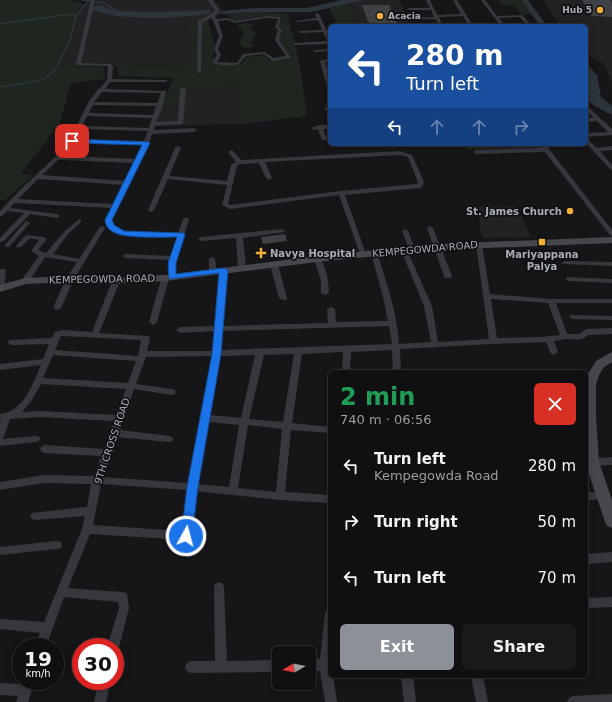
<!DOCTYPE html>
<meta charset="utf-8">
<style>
:root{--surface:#101012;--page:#19191b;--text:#f1f3f6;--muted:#9c9d9f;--line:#303032;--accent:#8c9099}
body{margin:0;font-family:"DejaVu Sans",sans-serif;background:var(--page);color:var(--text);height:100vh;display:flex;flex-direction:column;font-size:15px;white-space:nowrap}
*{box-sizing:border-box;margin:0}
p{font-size:13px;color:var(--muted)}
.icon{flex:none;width:22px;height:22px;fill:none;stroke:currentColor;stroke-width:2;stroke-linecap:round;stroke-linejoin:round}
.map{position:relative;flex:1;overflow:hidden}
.sheet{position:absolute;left:328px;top:370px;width:260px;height:308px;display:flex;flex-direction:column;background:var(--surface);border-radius:6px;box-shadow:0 2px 10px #0003,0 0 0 1px var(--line)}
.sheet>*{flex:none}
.banner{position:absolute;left:328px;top:24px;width:260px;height:122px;border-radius:6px;box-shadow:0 2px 10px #0003,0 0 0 1px var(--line);background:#1a4fa0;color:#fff;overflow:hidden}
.needle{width:26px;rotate:261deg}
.fabs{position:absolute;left:272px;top:646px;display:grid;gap:8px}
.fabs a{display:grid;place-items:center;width:44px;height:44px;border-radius:6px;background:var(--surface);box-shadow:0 2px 10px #0003,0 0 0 1px var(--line);font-size:20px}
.speed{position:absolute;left:12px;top:638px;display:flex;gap:8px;font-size:20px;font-weight:700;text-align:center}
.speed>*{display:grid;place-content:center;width:52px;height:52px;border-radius:50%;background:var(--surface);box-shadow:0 2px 10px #0003,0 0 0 1px var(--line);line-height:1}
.speed small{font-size:10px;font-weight:400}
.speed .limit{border:6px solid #d22;background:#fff;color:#111}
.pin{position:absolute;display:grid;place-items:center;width:34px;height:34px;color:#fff;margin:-17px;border-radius:8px;box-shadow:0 2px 6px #0006}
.me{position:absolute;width:44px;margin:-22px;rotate:7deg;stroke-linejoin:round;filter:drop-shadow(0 0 3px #0008)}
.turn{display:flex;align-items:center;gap:14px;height:84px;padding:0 12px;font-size:18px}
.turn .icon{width:52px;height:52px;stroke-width:2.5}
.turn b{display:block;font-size:28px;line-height:34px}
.lanes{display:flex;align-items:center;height:38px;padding:0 12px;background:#0003;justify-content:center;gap:20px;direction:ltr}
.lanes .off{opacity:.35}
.round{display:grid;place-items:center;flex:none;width:42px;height:42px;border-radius:6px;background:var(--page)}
.headline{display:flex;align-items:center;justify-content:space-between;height:68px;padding:0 12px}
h1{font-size:24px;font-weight:700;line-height:30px;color:#1e9e55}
.primary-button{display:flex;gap:8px;margin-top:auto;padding:8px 12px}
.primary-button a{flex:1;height:46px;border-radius:6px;background:var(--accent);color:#fff;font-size:16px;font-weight:700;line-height:46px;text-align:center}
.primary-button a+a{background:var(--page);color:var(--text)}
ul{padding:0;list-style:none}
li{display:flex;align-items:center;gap:12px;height:56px;padding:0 12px}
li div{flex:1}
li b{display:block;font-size:15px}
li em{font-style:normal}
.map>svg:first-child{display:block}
</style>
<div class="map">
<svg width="612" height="702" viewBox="0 0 612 702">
<rect width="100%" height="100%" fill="#161618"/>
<!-- built -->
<g fill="#222225">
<path d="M86 0H214L223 11 222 14 204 20 191 65 63 67 83 4 88 3Z"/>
<path d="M356 0H400L410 26H357L348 3 356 1Z"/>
<path d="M544 0H612V82L604 64 586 53V26H560Z"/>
<path d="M242 87 241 124 155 126 161 106 180 90Z"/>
<path d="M492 144H539L543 148 495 149Z"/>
<path d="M478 206H516L532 237 483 238 480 228Z"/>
</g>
<!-- green -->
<g fill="#1e261f">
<path d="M0 0H69L83 4 63 66 104 67 105 79 71 83 60 123 21 174 34 175 5 200H0Z"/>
<path d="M498 0H522L533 14H521L513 5H502Z"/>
<path d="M348 3 357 26H338L329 8Z"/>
<path d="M254 12 287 13 299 60 307 116 241 124V87L180 90 178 105 161 106 174 78 118 76V66L191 65 188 20H208L214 43 213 65H240L247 57 264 55 270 61 292 58 279 40 282 31 279 26 283 17 262 16 233 21 226 14Z"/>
<path d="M245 23 253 24 251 28 256 33 251 42 254 47 244 48 239 43 244 33 237 25Z"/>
<path d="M465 144H492L495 149 467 150Z"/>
</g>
<!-- water -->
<g fill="#2c353c">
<path d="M342 0H363L312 12H254L222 14 223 11 257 8H307Z"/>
<path d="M522 0H528L547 26H540Z"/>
<path d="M98 5 116 11 159 12 210 10 208 14C179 18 148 19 118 16 108 15 98 11 88 9Z"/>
<path d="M586 63 597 75 601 97 612 106V115L593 105 586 98Z"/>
</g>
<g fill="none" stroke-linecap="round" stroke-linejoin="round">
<!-- stream -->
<g stroke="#2c353c" stroke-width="1.5">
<path d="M82 0 104 3 119 12"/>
<path d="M205 13 224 12"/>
<path d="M0 24 63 15H78"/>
<path d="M0 87 43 80 55 70 70 41 76 17 88 1"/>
</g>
</g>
<!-- building -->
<g fill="#404145">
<path d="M582 0H610L612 3V17L592 16Z"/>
<path d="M362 5H389L398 26H370Z"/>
<path d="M285 234 287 241 263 244 261 237Z"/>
</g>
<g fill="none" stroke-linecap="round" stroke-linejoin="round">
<!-- street -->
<g fill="#37383d" fill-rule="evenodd">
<path d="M91 0H95L81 63 111 64 113 67 112 79 166 80 168 81 166 82H110L105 89 166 91 163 105 156 122 178 121 180 89 183 87 186 89 183 124 155 126 154 129 155 130 194 128 197 130 194 132 152 134 147 150 112 220 116 227 124 232 178 233 183 219 184 218H188L189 219 176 263 175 279H172L168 277 170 260 125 258 122 256 125 254 171 256 177 237 123 236 111 230 106 220 112 208 14 203 10 208 57 214 60 216 57 218 30 214 4 241 0 242V238L24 213 7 211 2 216 0 217V211L19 191 55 157 70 140 89 101 97 91V89H99L107 80 108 66 78 65 76 64ZM102 92 161 93 157 103 94 102ZM93 105 156 106 153 115 89 113ZM87 116 152 118 149 128 82 126ZM81 129 148 131 144 141 76 139ZM74 143 143 145 136 159 62 156ZM58 160 135 163 125 181 42 175ZM38 179 124 185 114 204 18 199Z"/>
<path d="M208 0H212L219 10 215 16 216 19 228 18 235 21 266 16 281 17 279 27 282 30 279 40 291 57V58L272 61 264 54 246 56 238 65C230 65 218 67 212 62L217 55 214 49 219 36 212 18 202 22 201 72 197 73 198 21 212 14 215 10ZM266 18 278 19 275 27 278 30 275 40 286 56 273 58 265 52 243 54 237 63 217 62 221 55 218 49 223 36 218 21 227 20 235 23Z"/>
<path d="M426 0H430L437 15 461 14 453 0H457L473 26H469L463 16 439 17 443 26H439L436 19 408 20 407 19 409 18 434 17 431 10H409L407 9 409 8H430Z"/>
<path d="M481 0H485L497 16 522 15 532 26H528L520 17 499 18 505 26H501Z"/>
<path d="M317 13 319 14 330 38V44L294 45V43H296L327 41 323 32 300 33 298 32 300 31 322 30 318 20 297 22 295 21 317 18 315 14Z"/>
<path d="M330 49V51L315 52 313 51 315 50Z"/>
<path d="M330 58V60L325 62 330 79V89L327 87 320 61Z"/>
<path d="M586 105 612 129V135L586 137V133L608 132 597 121 586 122V118H594L586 110Z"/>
<path d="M327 107H330V111L325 110V108Z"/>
<path d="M320 125H330V129H323L327 139 326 140H322L318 129 314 130 311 128Z"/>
<path d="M586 138 597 148 612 146V150L600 151 612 165V170L610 169 586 143Z"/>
<path d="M539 144H545L549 149 612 230V236L610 235 545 152 476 154 473 152 476 150 542 148Z"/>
<path d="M178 146 181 148 169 176 227 181 231 165 236 162 228 152 231 150 233 151 241 160 400 151 412 155 424 182 422 187 420 188 345 195 366 254 363 256 360 254 339 195 230 209 222 205 227 185 168 179 154 210 151 212 149 211 148 210 175 148ZM400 155 408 157 418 182 417 184 341 191 231 205 228 204 237 166 240 164 259 163 266 178 269 180 272 178 265 162Z"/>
<path d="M79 219 81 220V222L69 233 53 254 79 259 100 227 102 226 105 228 74 279 61 308 57 310 53 308 66 279 77 262 45 257 28 283H22L21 281 39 256 31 251 39 240 30 238 21 247H17L16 246 26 235 44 237 47 239 38 250 46 253 65 231Z"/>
<path d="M27 221 30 223 29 224 9 247H5V245L25 222Z"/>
<path d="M430 226 433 228 452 276 451 278H445L444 276 427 228Z"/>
<path d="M282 229 285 231 284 232 243 238 246 268 242 270 238 268 236 238 201 241 198 239 201 237Z"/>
<path d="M405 229 408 231 415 249 414 250H410L409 249 402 231Z"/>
<path d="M479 242 482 244 490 294 550 299H612V303H556L567 334H579L586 329 612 328V334L588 335C581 342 576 339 567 339 563 339 558 341 554 341L558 352 554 355 551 354 546 342 492 344 400 349 401 372H393L392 350 351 352 350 372H342L343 352 302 354 292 423 330 427V433L291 430 285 492 330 495V503L280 500 196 491 191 536 190 539 186 540 90 534 68 588 123 592 127 593 129 608 119 647 117 651 115 652V647H107L119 608 118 602 64 597 46 647H34L40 633 0 629V619L44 622 82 529 85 516 35 520 32 519 30 516 32 513 87 507 91 484 44 483 0 490V482L44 475 94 476 101 456 45 453 42 452 40 449 42 446 45 445 104 449 114 421 39 417 10 419 3 439 36 436 39 437 40 439 39 441 36 442 0 446V424L1 420H0V414C23 412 33 384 41 365L0 370V364L43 359 49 344 12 345 9 344 8 342 9 340 52 338 55 332 63 330 92 332 112 281 116 279 120 281 99 333 149 336 150 338 147 351H213L215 331 180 333 176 330 180 327 215 326 220 270 224 268 228 270 223 326 328 323 327 309 331 307 335 309 336 322 388 321 383 297 371 253 374 251 377 253C387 283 397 313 399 344L431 342 424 306 401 250 404 248 407 250 432 306 438 342 489 339 476 244ZM491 299 548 303 560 335 541 337 497 338ZM389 326 392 344 221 350 223 331ZM61 336H63L141 340 138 356 55 350ZM294 354 283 422 249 419 264 355ZM53 355 136 361 128 383 43 378ZM255 355 241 418 210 415 221 356ZM213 356 188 483 103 477 117 437 169 442 172 441 173 439 172 437 169 436 120 430 134 389 172 395 175 394 176 392 175 390 172 389 136 384 146 357ZM41 384 126 389 116 415 39 411 22 412 32 400ZM209 422 239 425 229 487 197 484ZM248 425 282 429 276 492 238 488ZM101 484 187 490 182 531 93 525Z"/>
<path d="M212 257 215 259 217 272 213 274 209 272V259Z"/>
<path d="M317 257C326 261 329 284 329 293L325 295 321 293V281L314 259Z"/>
<path d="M565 261 612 262V266L563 264 561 263Z"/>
<path d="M274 262 278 264 287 298 286 300H283L279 298 270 264Z"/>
<path d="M0 269H5L6 271 4 289 0 291Z"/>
<path d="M162 276H168L169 278 157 322 153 325 149 322Z"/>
<path d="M567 277 612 279V283L570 281H567L566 279Z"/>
<path d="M570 315 612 316V320L573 319 569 317Z"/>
<path d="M612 457V465L592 466 589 465 587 462 589 459Z"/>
<path d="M586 492 606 493 608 496 606 499 586 500Z"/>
<path d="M57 541 61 542 62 545 61 548 57 549 0 555V547Z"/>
<path d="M612 552V562L586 564V554Z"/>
<path d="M219 582 223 584 224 587 227 661 279 660V672L191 673 187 671 185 667 187 663 191 661H215L214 587 215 584Z"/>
<path d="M612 597V607L586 608V598Z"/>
<path d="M330 609V676H333L337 702H325L320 671H309V659H320L325 614 326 610Z"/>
<path d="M401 676H413L416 702H404Z"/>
<path d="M471 676H483L488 702H476Z"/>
<path d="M23 681H35L28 702H16L18 696 0 695V683L22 684Z"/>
<path d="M99 681H111L106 702H94Z"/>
<path d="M612 694V702H567L569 698 573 696Z"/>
</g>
<!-- secondary -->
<g fill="#45474d" fill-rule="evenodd">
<path d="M612 237V243L436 250 317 262 165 281 116 284 70 282 26 284 0 292V285L25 278 70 276 116 278 165 275 317 256 436 244Z"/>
<path d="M612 352V362L604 367 599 375 596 385V417L599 462 612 500V528L607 526 605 522 586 465V377L596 361Z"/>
</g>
</g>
<!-- route -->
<path fill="#1a73e8" stroke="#114b97" d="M70 139 149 142 150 143 112 220 114 225 124 231 184 233 185 235 176 263V274L224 268 228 270 221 354 198 487 192 536 191 539 186 541 182 539 181 536 187 487 212 354 219 273 169 279 168 263 177 237C161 237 126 239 113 232 108 229 106 226 105 220L142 145 72 143 69 141Z"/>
<!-- markers -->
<g fill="#f2b134" stroke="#111113" stroke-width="1.5">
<circle cx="600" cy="10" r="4"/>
<circle cx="380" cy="16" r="4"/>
<circle cx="570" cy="211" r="4"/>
<rect x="538" y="238" width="8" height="8" rx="2"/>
<path d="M259 247h4v4h4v4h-4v4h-4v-4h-4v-4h4z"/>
</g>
<g text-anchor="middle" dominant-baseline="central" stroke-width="3.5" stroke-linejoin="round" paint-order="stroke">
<!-- far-poi labels -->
<g font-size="9" font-weight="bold" fill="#a8adb8" stroke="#111113" text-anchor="end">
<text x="592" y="10">Hub 5</text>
<text x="388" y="16" text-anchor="start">Acacia</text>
</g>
<!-- poi labels -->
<g font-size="10" font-weight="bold" fill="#a8adb8" stroke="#111113" text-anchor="end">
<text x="562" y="211">St. James Church</text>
<text x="270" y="253" text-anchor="start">Navya Hospital</text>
<text x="542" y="254" text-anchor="middle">Mariyappana<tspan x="542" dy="12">Palya</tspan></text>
</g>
<!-- street labels -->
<g font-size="10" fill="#a8adb8" stroke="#111113">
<text transform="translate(425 249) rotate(-5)">KEMPEGOWDA ROAD</text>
<text transform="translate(102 279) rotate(-1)">KEMPEGOWDA ROAD</text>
<text transform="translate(112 441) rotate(-71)">9TH CROSS ROAD</text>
</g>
</g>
</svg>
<div class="fabs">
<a><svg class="needle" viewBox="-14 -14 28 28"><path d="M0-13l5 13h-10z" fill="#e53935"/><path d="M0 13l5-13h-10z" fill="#9c9d9f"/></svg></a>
</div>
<div class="speed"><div>19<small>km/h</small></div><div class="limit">30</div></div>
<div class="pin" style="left:72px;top:141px;background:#d93025"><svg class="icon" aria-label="arrive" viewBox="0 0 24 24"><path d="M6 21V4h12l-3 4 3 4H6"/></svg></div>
<svg class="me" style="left:186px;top:536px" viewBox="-20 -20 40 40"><circle r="17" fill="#1a73e8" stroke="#fff" stroke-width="3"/><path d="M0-11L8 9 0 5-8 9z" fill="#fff"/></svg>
<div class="banner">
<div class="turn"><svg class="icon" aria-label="left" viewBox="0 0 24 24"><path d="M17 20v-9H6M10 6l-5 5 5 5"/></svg><div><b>280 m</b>Turn left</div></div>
<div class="lanes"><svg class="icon" aria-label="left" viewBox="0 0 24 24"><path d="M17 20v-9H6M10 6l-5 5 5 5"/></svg><svg class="icon off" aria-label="ahead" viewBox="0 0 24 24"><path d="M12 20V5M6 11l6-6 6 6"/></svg><svg class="icon off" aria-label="ahead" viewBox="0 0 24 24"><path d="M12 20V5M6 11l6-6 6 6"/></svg><svg class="icon off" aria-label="right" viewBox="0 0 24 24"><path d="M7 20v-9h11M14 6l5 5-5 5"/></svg></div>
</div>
<section class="sheet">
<div class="headline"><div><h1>2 min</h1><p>740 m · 06:56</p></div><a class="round" style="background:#d93025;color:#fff"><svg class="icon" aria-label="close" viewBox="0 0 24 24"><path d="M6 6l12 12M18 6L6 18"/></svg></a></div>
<ul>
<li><svg class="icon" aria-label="left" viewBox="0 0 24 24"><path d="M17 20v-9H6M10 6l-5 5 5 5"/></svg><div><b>Turn left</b><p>Kempegowda Road</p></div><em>280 m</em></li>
<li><svg class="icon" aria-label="right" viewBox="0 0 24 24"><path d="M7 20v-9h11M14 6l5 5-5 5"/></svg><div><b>Turn right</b></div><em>50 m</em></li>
<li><svg class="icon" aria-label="left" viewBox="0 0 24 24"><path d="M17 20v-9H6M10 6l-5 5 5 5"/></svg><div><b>Turn left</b></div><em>70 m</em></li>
</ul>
<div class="primary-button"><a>Exit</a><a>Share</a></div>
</section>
</div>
